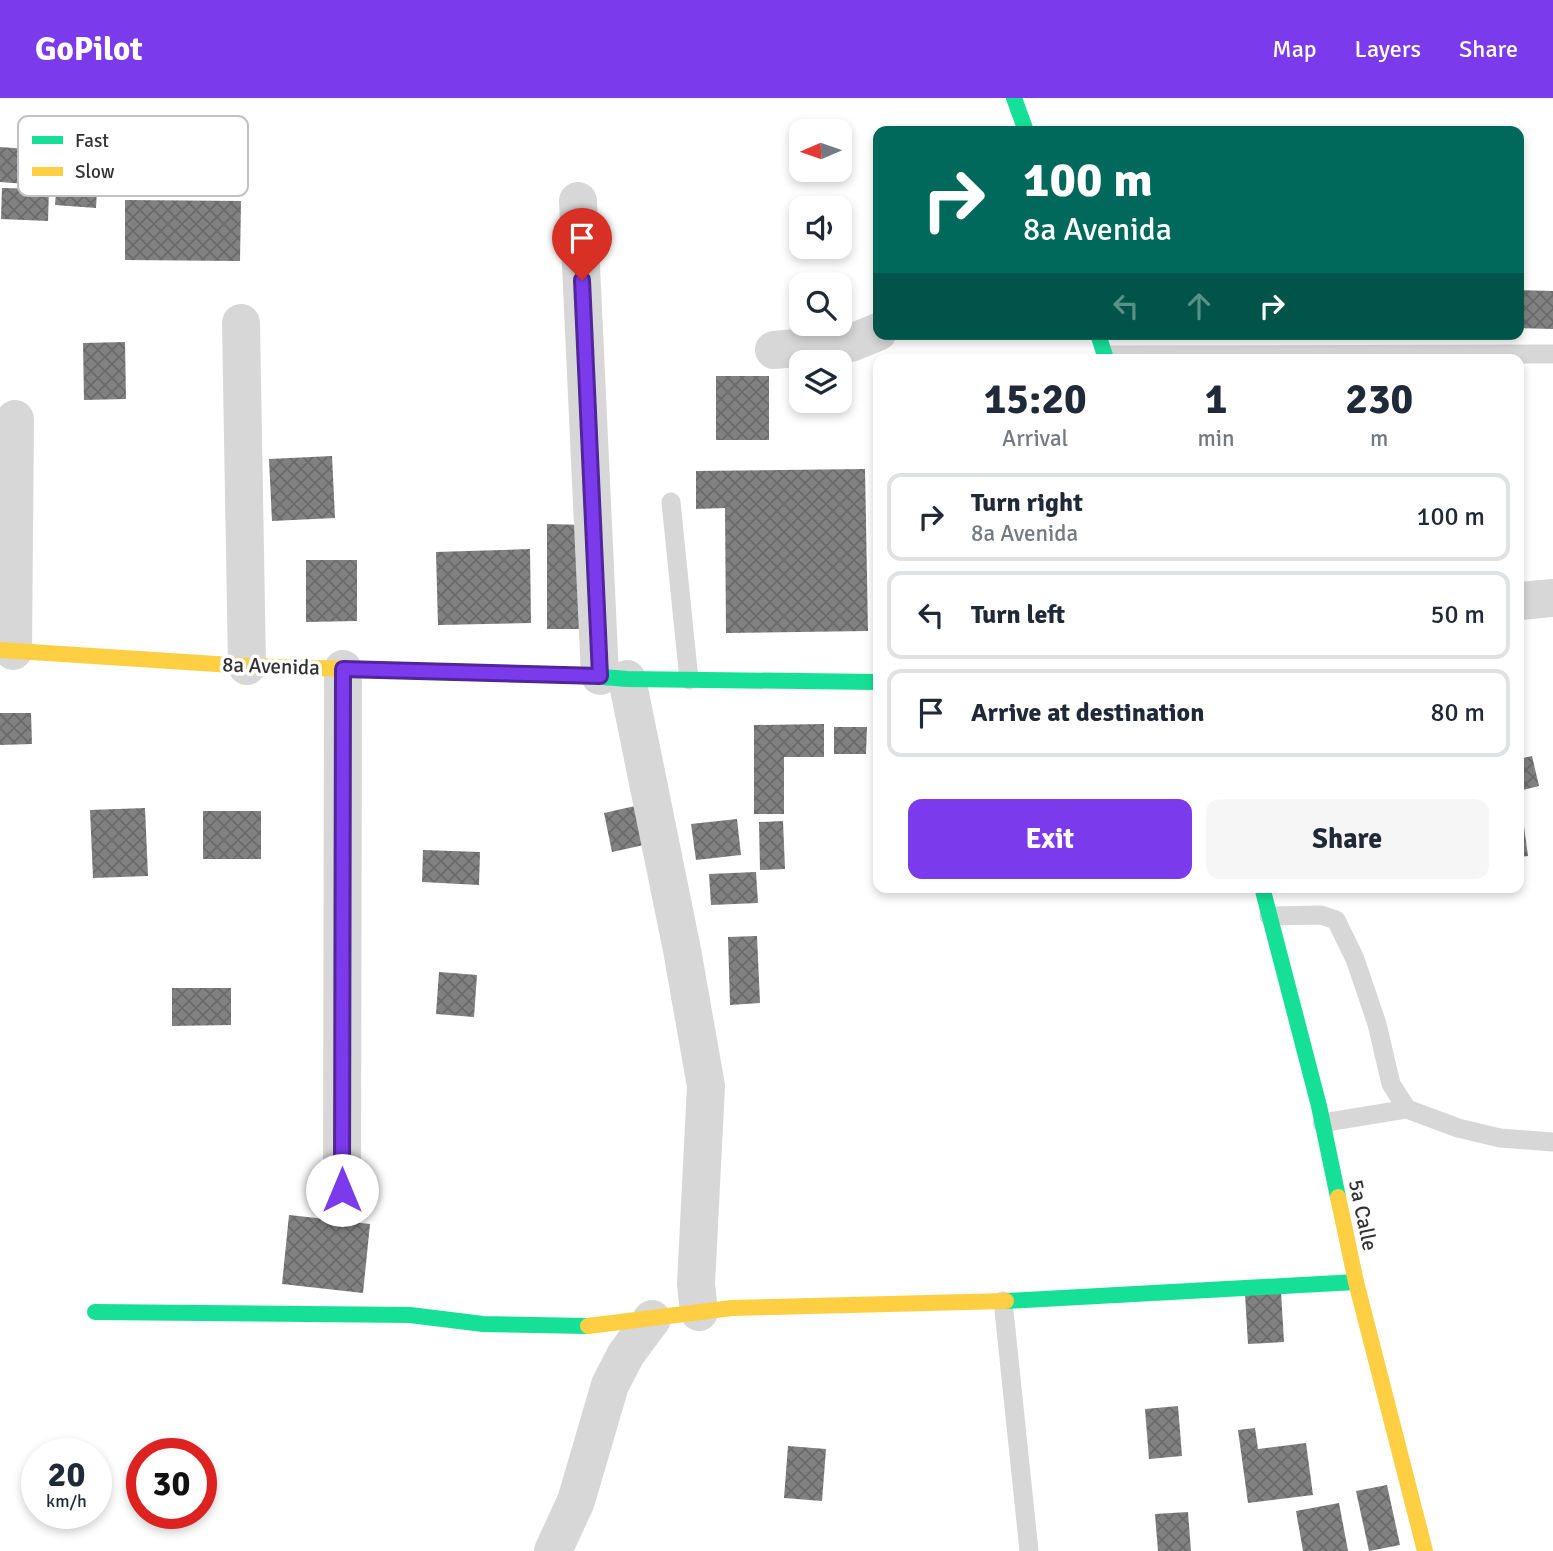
<!DOCTYPE html>
<style>
:root{--surface:#fff;--page:#f6f6f7;--text:#1f2937;--muted:#747a83;--line:#e0e1e3;--accent:#7c3aed}
body{margin:0;font-family:Signika,sans-serif;background:var(--page);color:var(--text);height:100vh;display:flex;flex-direction:column;font-size:26px;white-space:nowrap}
*{box-sizing:border-box;margin:0}
p{font-size:23px;color:var(--muted)}
.icon{flex:none;width:38px;height:38px;fill:none;stroke:currentColor;stroke-width:2;stroke-linecap:round;stroke-linejoin:round}
.map{position:relative;flex:1;overflow:hidden}
.sheet{position:absolute;left:873px;top:256px;width:651px;height:539px;display:flex;flex-direction:column;background:var(--surface);border-radius:14px;box-shadow:0 4px 10px #0003}
.sheet>*{flex:none}
.top-card{position:absolute;left:873px;top:28px;width:651px;height:214px;border-radius:14px;box-shadow:0 4px 10px #0003;background:#00695c;color:#fff;overflow:hidden}
.needle{width:46px;rotate:268deg}
.tools{position:absolute;left:789px;top:21px;display:grid;gap:14px}
.tools a{display:grid;place-items:center;width:63px;height:63px;border-radius:14px;background:var(--surface);box-shadow:0 4px 10px #0003;font-size:35px}
.speed{position:absolute;left:21px;top:1340px;display:flex;gap:14px;font-size:35px;font-weight:700;text-align:center}
.speed>*{display:grid;place-content:center;width:91px;height:91px;border-radius:50%;background:var(--surface);box-shadow:0 4px 10px #0003;line-height:1}
.speed small{font-size:18px;font-weight:400}
.speed .limit{border:10px solid #d22;background:#fff;color:#111}
.pin{position:absolute;display:grid;place-items:center;width:60px;height:60px;color:#fff;margin:-72px -30px;border-radius:50% 50% 50% 0;rotate:-45deg;box-shadow:0 0 7px #0007}
.pin .icon{rotate:45deg}
.me{position:absolute;width:77px;margin:-38px;rotate:0deg;stroke-linejoin:round;filter:drop-shadow(0 0 5px #0008)}
.turn{display:flex;align-items:center;gap:24px;height:147px;padding:0 35px;font-size:32px}
.turn .icon{width:91px;height:91px;stroke-width:2.5}
.turn b{display:block;font-size:49px;line-height:60px}
.lanes{display:flex;align-items:center;height:66px;padding:0 35px;background:#0003;justify-content:center;gap:35px;direction:ltr}
.lanes .off{opacity:.35}
.eta{display:flex;justify-content:space-evenly;align-items:center;height:119px;text-align:center}
.eta b{font-size:42px;font-weight:800;line-height:49px}
.primary-button{display:flex;gap:14px;margin-top:auto;padding:14px 35px}
.primary-button a{flex:1;height:80px;border-radius:14px;background:var(--accent);color:#fff;font-size:28px;font-weight:800;line-height:80px;text-align:center}
.primary-button a+a{background:var(--page);color:var(--text)}
ul{padding:0;list-style:none}
li{display:flex;align-items:center;gap:21px;height:88px;margin:0 14px 10px;padding:0 21px;border:4px solid var(--line);border-radius:14px}
li div{flex:1}
li b{display:block;font-size:26px}
li em{font-style:normal}
header{display:flex;align-items:center;gap:42px;box-sizing:border-box;height:98px;padding:0 35px;background:var(--accent);color:#fff}
header strong{font-size:33px}
nav{display:flex;gap:38px;margin-inline-start:auto;font-size:24px}
.map>svg:first-child{display:block}
</style>
<header>
<strong>GoPilot</strong>
<nav><a>Map</a><a>Layers</a><a>Share</a></nav>
</header>
<div class="map">
<svg width="1553" height="1453" viewBox="0 0 1553 1453">
<defs>
<pattern id="building-cross-hatch" width="8" height="8" patternUnits="userSpaceOnUse" patternTransform="scale(1.75)"><rect width="8" height="8" fill="#818181"/><path d="M0 0l8 8M0 8l8-8" fill="none" stroke="#6a6a6a"/></pattern>
</defs>
<rect width="100%" height="100%" fill="#fff"/>
<!-- building -->
<g fill="url(#building-cross-hatch)">
<path d="M0 49 54 53 52 88 0 84Z"/>
<path d="M59 55 99 58 96 110 55 107Z"/>
<path d="M2 90 49 91 48 123 1 121Z"/>
<path d="M125 102 241 103 240 163 125 162Z"/>
<path d="M1519 192 1553 193V231L1519 230Z"/>
<path d="M125 244 126 301 84 302 83 245Z"/>
<rect x="716" y="278" width="53" height="64"/>
<path d="M332 358 335 420 272 423 269 361Z"/>
<path d="M865 371 868 533 726 535 725 410 696 411V373Z"/>
<path d="M547 426 586 427V531H547Z"/>
<path d="M530 451 531 525 438 527 436 454Z"/>
<path d="M306 462H357V523L306 524Z"/>
<path d="M0 615H31L32 646 0 647Z"/>
<path d="M824 626V659H784V716H754V627Z"/>
<path d="M834 629H867L866 656H834Z"/>
<path d="M1532 658 1539 688 1519 693V661Z"/>
<path d="M635 708 644 747 612 754 604 715Z"/>
<path d="M145 710 148 778 93 780 90 712Z"/>
<rect x="203" y="713" width="58" height="48"/>
<path d="M737 721 741 757 696 762 691 726Z"/>
<path d="M1523 721 1528 758 1519 759V722Z"/>
<path d="M783 723 785 771 760 772 759 724Z"/>
<path d="M423 752 480 754 479 787 422 784Z"/>
<path d="M756 774 758 805 711 807 709 776Z"/>
<path d="M757 838 760 905 730 907 728 839Z"/>
<path d="M439 874 477 877 474 919 436 916Z"/>
<path d="M172 890H231V927L172 928Z"/>
<path d="M289 1117 370 1126 363 1195 282 1186Z"/>
<path d="M1281 1194 1284 1244 1248 1246 1245 1196Z"/>
<path d="M1178 1308 1182 1358 1149 1361 1145 1311Z"/>
<path d="M1255 1330 1258 1351 1306 1345 1313 1397 1248 1405 1238 1332Z"/>
<path d="M788 1348 826 1351 822 1403 784 1400Z"/>
<path d="M1387 1387 1400 1447 1369 1453 1356 1393Z"/>
<path d="M1339 1405 1348 1453H1303L1296 1413Z"/>
<path d="M1188 1414 1191 1453H1158L1155 1416Z"/>
</g>
<g fill="none" stroke-linecap="round" stroke-linejoin="round">
<!-- lane -->
<g stroke="#d7d7d7" stroke-width="19">
<path d="M1105 257 1553 256"/>
<path d="M671 404 689 582"/>
<path d="M1269 818 1321 817 1336 822 1355 861 1377 926 1391 986 1407 1011 1458 1030 1500 1040 1553 1044"/>
<path d="M1322 1025 1407 1011"/>
<path d="M1003 1203 1029 1453"/>
</g>
<!-- street -->
<g stroke="#d7d7d7" stroke-width="38">
<path d="M578 103 600 578"/>
<path d="M241 225 247 568"/>
<path d="M774 252 851 245 878 234"/>
<path d="M1519 503 1553 500"/>
<path d="M13 553 15 321"/>
<path d="M627 581 682 852 706 988 696 1186 699 1214"/>
<path d="M342 1092 343 571"/>
<path d="M553 1453 576 1403 610 1287 626 1256 652 1221"/>
</g>
<!-- fast -->
<g stroke="#16e098" stroke-width="16">
<path d="M1014 0 1026 33"/>
<path d="M1098 236 1106 261"/>
<path d="M579 577 627 581 878 584"/>
<path d="M1262 789 1319 1008 1338 1099"/>
<path d="M1006 1203 1356 1184"/>
<path d="M95 1214 410 1217 483 1226 588 1228"/>
</g>
<!-- slow -->
<g stroke="#ffcf43" stroke-width="16">
<path d="M0 552 247 568 579 577"/>
<path d="M1338 1099 1356 1184 1425 1453"/>
<path d="M588 1228 732 1210 1006 1203"/>
</g>
</g>
<g fill="none" stroke-linecap="round" stroke-linejoin="round">
<defs>
<path id="route" d="M342 1092 343 571 600 578 582 182"/>
</defs>
<!-- route casing -->
<use href="#route" stroke="#51269a" stroke-width="18"/>
<!-- route -->
<use href="#route" stroke="#7c3aed" stroke-width="12"/>
</g>
<g text-anchor="middle" dominant-baseline="central" stroke-width="7" stroke-linejoin="round" paint-order="stroke">
<!-- street labels -->
<g font-size="21" fill="#333" stroke="#fff">
<text transform="translate(271 568) rotate(2)">8a Avenida</text>
<text transform="translate(1363 1117) rotate(78)">5a Calle</text>
</g>
</g>
<!-- legend -->
<rect x="18" y="18" width="230" height="80" rx="10" fill="#fff" stroke="#c2c2c2" stroke-width="2"/>
<rect x="32" y="38" width="31" height="8" fill="#16e098"/>
<rect x="32" y="69" width="31" height="9" fill="#ffcf43"/>
<g font-size="19" fill="#333">
<text x="75" y="49">Fast</text>
<text x="75" y="80">Slow</text>
</g>
</svg>
<div class="tools">
<a><svg class="needle" viewBox="-14 -14 28 28"><path d="M0-13l5 13h-10z" fill="#e53935"/><path d="M0 13l5-13h-10z" fill="#747a83"/></svg></a>
<a><svg class="icon" aria-label="sound" viewBox="0 0 24 24"><path d="M4 9h4l5-4v14l-5-4H4zM17 9q2 3 0 6"/></svg></a>
<a><svg class="icon" aria-label="search" viewBox="0 0 24 24"><circle cx="10" cy="10" r="6"/><path d="M15 15l6 6"/></svg></a>
<a><svg class="icon" aria-label="layers" viewBox="0 0 24 24"><path d="M12 4l9 5-9 5-9-5zM3 14l9 5 9-5"/></svg></a>
</div>
<div class="speed"><div>20<small>km/h</small></div><div class="limit">30</div></div>
<div class="pin" style="left:582px;top:182px;background:#d93025"><svg class="icon" aria-label="arrive" viewBox="0 0 24 24"><path d="M6 21V4h12l-3 4 3 4H6"/></svg></div>
<svg class="me" style="left:342px;top:1092px" viewBox="-20 -20 40 40"><circle r="19" fill="#fff"/><path d="M0-13L10 11 0 6-10 11z" fill="#7c3aed"/></svg>
<div class="top-card">
<div class="turn"><svg class="icon" aria-label="right" viewBox="0 0 24 24"><path d="M7 20v-9h11M14 6l5 5-5 5"/></svg><div><b>100 m</b>8a Avenida</div></div>
<div class="lanes"><svg class="icon off" aria-label="left" viewBox="0 0 24 24"><path d="M17 20v-9H6M10 6l-5 5 5 5"/></svg><svg class="icon off" aria-label="ahead" viewBox="0 0 24 24"><path d="M12 20V5M6 11l6-6 6 6"/></svg><svg class="icon" aria-label="right" viewBox="0 0 24 24"><path d="M7 20v-9h11M14 6l5 5-5 5"/></svg></div>
</div>
<section class="sheet">
<div class="eta">
<div><b>15:20</b><p>Arrival</p></div>
<div><b>1</b><p>min</p></div>
<div><b>230</b><p>m</p></div>
</div>
<ul>
<li><svg class="icon" aria-label="right" viewBox="0 0 24 24"><path d="M7 20v-9h11M14 6l5 5-5 5"/></svg><div><b>Turn right</b><p>8a Avenida</p></div><em>100 m</em></li>
<li><svg class="icon" aria-label="left" viewBox="0 0 24 24"><path d="M17 20v-9H6M10 6l-5 5 5 5"/></svg><div><b>Turn left</b></div><em>50 m</em></li>
<li><svg class="icon" aria-label="arrive" viewBox="0 0 24 24"><path d="M6 21V4h12l-3 4 3 4H6"/></svg><div><b>Arrive at destination</b></div><em>80 m</em></li>
</ul>
<div class="primary-button"><a>Exit</a><a>Share</a></div>
</section>
</div>
